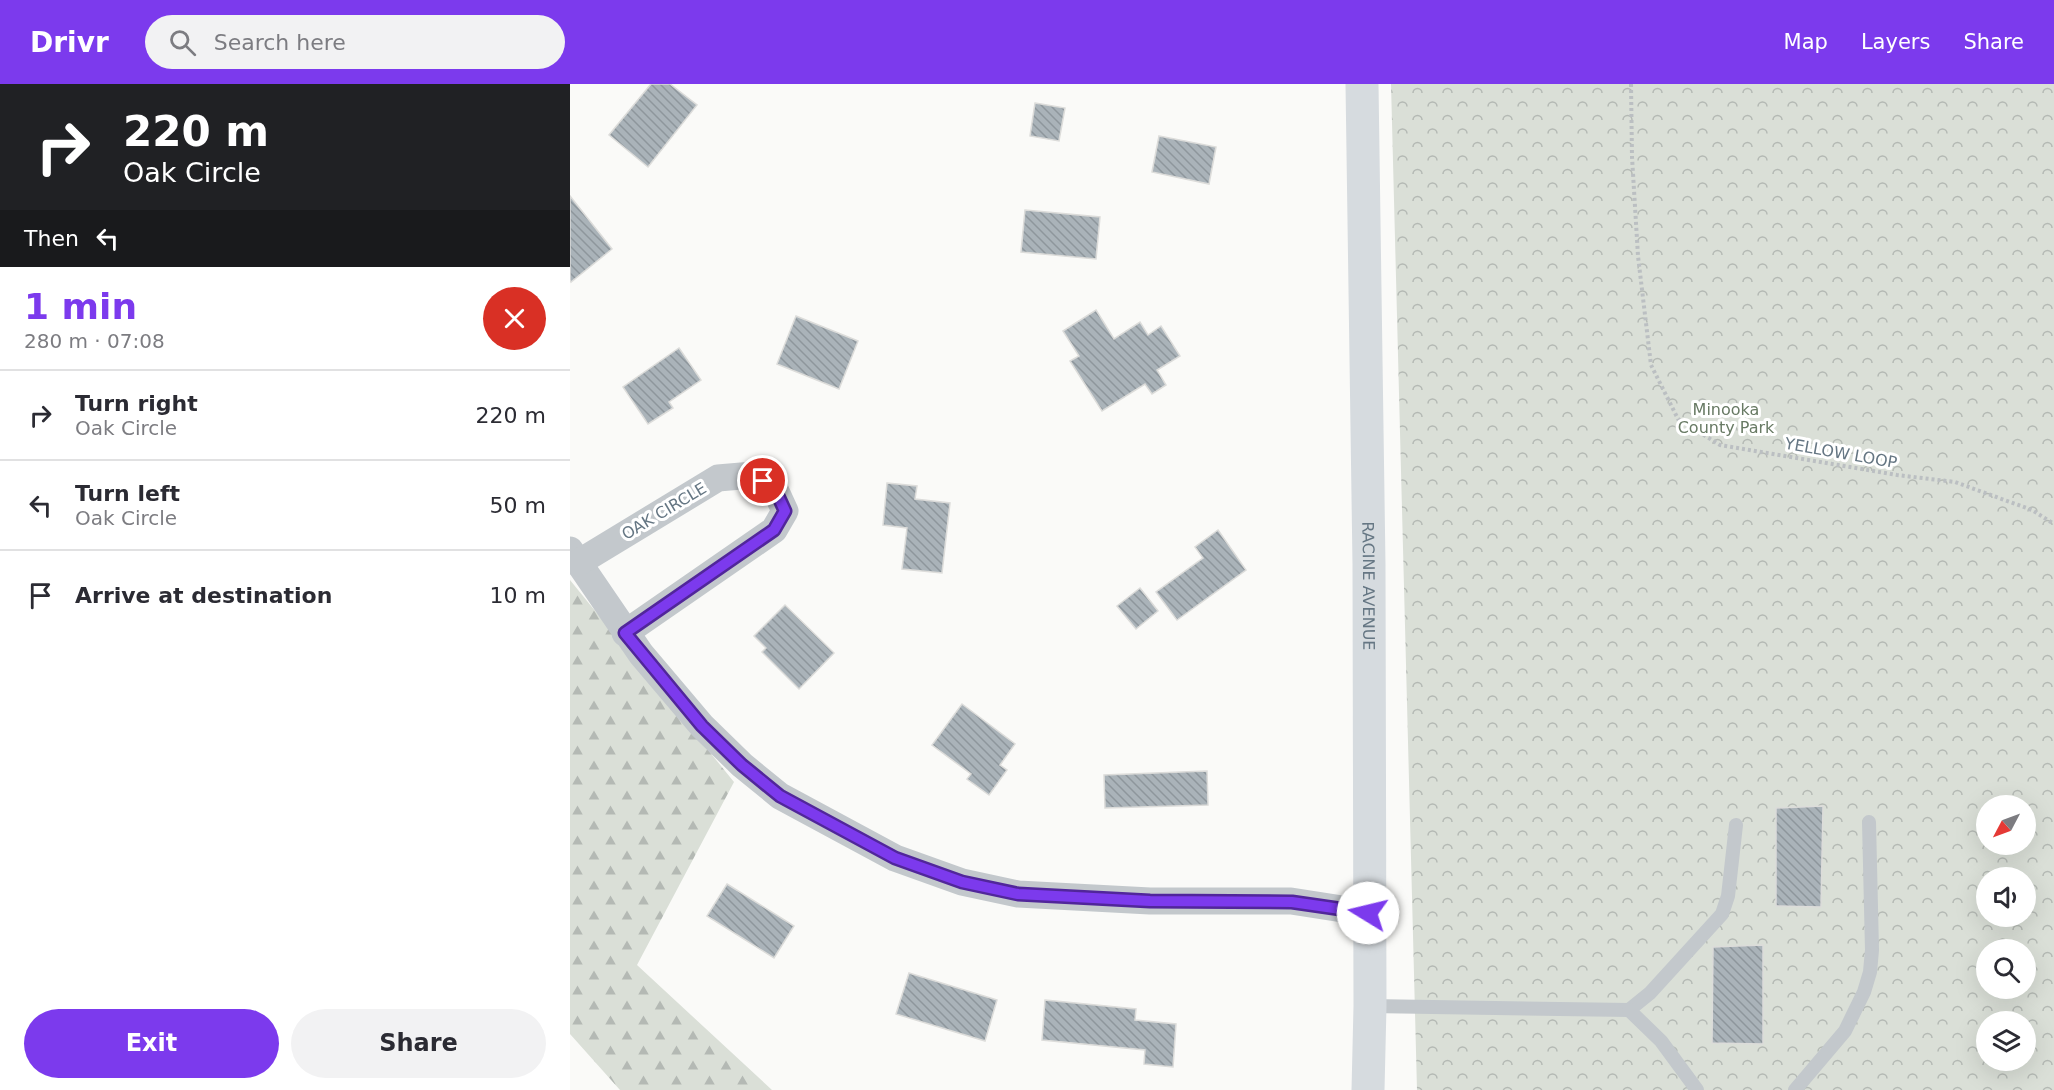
<!DOCTYPE html>
<meta charset="utf-8">
<style>
:root{--surface:#fff;--page:#f2f2f3;--text:#2b2b33;--muted:#7c7c81;--line:#e1e1e2;--accent:#7c3aed}
body{margin:0;font-family:"DejaVu Sans",sans-serif;background:var(--page);color:var(--text);height:100vh;display:flex;flex-direction:column;font-size:22px;white-space:nowrap}
*{box-sizing:border-box;margin:0}
p{font-size:20px;color:var(--muted)}
.icon{flex:none;width:33px;height:33px;fill:none;stroke:currentColor;stroke-width:2;stroke-linecap:round;stroke-linejoin:round}
.map{position:relative;flex:1;overflow:hidden}
.sheet{display:flex;flex-direction:column;background:var(--surface);width:570px}
.sheet>*{flex:none}
.guide{background:#202124;color:#fff;overflow:hidden}
.needle{width:39px;rotate:229deg}
.buttons{position:absolute;left:1406px;top:711px;display:grid;gap:12px}
.buttons a{display:grid;place-items:center;width:60px;height:60px;border-radius:50%;background:var(--surface);box-shadow:0 6px 24px #0002;font-size:30px}
.pin{position:absolute;display:grid;place-items:center;width:51px;height:51px;color:#fff;margin:-26px;border:3px solid #fff;border-radius:50%;box-shadow:0 2px 6px #0007}
.me{position:absolute;width:66px;margin:-33px;rotate:279deg;stroke-linejoin:round;filter:drop-shadow(0 0 4px #0008)}
.turn{display:flex;align-items:center;gap:21px;height:126px;padding:0 24px;font-size:27px}
.turn .icon{width:78px;height:78px;stroke-width:2.5}
.turn b{display:block;font-size:42px;line-height:51px}
.then{display:flex;align-items:center;height:57px;padding:0 24px;background:#0003;gap:12px;font-size:22px}
.round{display:grid;place-items:center;flex:none;width:63px;height:63px;border-radius:32px;background:var(--page)}
.head{display:flex;align-items:center;justify-content:space-between;height:102px;padding:0 24px}
h1{font-size:36px;font-weight:600;line-height:45px;color:var(--accent)}
.action{display:flex;gap:12px;margin-top:auto;padding:12px 24px}
.action a{flex:1;height:69px;border-radius:36px;background:var(--accent);color:#fff;font-size:24px;font-weight:600;line-height:69px;text-align:center}
.action a+a{background:var(--page);color:var(--text)}
ul{padding:0;list-style:none}
li{display:flex;align-items:center;gap:18px;height:90px;padding:0 24px;border-top:2px solid var(--line)}
li div{flex:1}
li b{display:block;font-size:22px}
li em{font-style:normal}
header{display:flex;align-items:center;gap:36px;box-sizing:border-box;height:84px;padding:0 30px;background:var(--accent);color:#fff}
header strong{font-size:28px}
nav{display:flex;gap:33px;margin-inline-start:auto;font-size:21px}
.search{width:420px;height:54px;background:var(--page);display:flex;align-items:center;gap:15px;box-sizing:border-box;padding:0 21px;border-radius:33px;color:var(--muted);font-size:22px}
main{display:flex;flex:1;min-height:0}
.map>svg:first-child{display:block}
</style>
<header>
<strong>Drivr</strong>
<div class="search"><svg class="icon" aria-label="search" viewBox="0 0 24 24"><circle cx="10" cy="10" r="6"/><path d="M15 15l6 6"/></svg>Search here</div>
<nav><a>Map</a><a>Layers</a><a>Share</a></nav>
</header>
<main>
<section class="sheet">
<div class="guide">
<div class="turn"><svg class="icon" aria-label="right" viewBox="0 0 24 24"><path d="M7 20v-9h11M14 6l5 5-5 5"/></svg><div><b>220 m</b>Oak Circle</div></div>
<div class="then">Then<svg class="icon" aria-label="left" viewBox="0 0 24 24"><path d="M17 20v-9H6M10 6l-5 5 5 5"/></svg></div>
</div>
<div class="head"><div><h1>1 min</h1><p>280 m · 07:08</p></div><a class="round" style="background:#d93025;color:#fff"><svg class="icon" aria-label="close" viewBox="0 0 24 24"><path d="M6 6l12 12M18 6L6 18"/></svg></a></div>
<ul>
<li><svg class="icon" aria-label="right" viewBox="0 0 24 24"><path d="M7 20v-9h11M14 6l5 5-5 5"/></svg><div><b>Turn right</b><p>Oak Circle</p></div><em>220 m</em></li>
<li><svg class="icon" aria-label="left" viewBox="0 0 24 24"><path d="M17 20v-9H6M10 6l-5 5 5 5"/></svg><div><b>Turn left</b><p>Oak Circle</p></div><em>50 m</em></li>
<li><svg class="icon" aria-label="arrive" viewBox="0 0 24 24"><path d="M6 21V4h12l-3 4 3 4H6"/></svg><div><b>Arrive at destination</b></div><em>10 m</em></li>
</ul>
<div class="action"><a>Exit</a><a>Share</a></div>
</section>
<div class="map">
<svg width="1484" height="1006" viewBox="0 0 1484 1006">
<defs>
<pattern id="forest-firs" width="22" height="20" patternUnits="userSpaceOnUse" patternTransform="scale(1.5)"><rect width="22" height="20" fill="#dadfd7"/><path d="M5 1l3.5 6h-7zM16 11l3.5 6h-7z" fill="#b4b9b4"/></pattern>
<pattern id="park-crowns" width="20" height="18" patternUnits="userSpaceOnUse" patternTransform="scale(1.5)"><rect width="20" height="18" fill="#dadfd7"/><path d="M2 6a3 3 0 1 1 6 0M12 15a3 3 0 1 1 6 0" fill="none" stroke="#b4b9b4"/></pattern>
<pattern id="building-back-hatch" width="6" height="6" patternUnits="userSpaceOnUse" patternTransform="scale(1.5)"><rect width="6" height="6" fill="#aab3b9"/><path d="M-1 5l2 2M0 0l6 6M5-1l2 2" fill="none" stroke="#8e969c"/></pattern>
</defs>
<rect width="100%" height="100%" fill="#fafaf8"/>
<!-- forest -->
<path fill="url(#forest-firs)" d="M0 496 164 698 67 881 202 1006H50L0 950Z"/>
<!-- park -->
<path fill="url(#park-crowns)" fill-rule="evenodd" d="M821 0H1484V1006H847ZM1416 722H1455V760H1416ZM1416 794H1455V832H1416ZM1416 866H1455V904H1416ZM1416 938H1455V976H1416Z"/>
<!-- building -->
<g fill="url(#building-back-hatch)" stroke="#dcdcda" stroke-width="1.5">
<path d="M81 0H100L127 21 78 83 39 51Z"/>
<path d="M465 19 495 24 489 57 460 52Z"/>
<path d="M589 52 646 63 639 100 582 88Z"/>
<path d="M0 112 42 165 1 198 0 196Z"/>
<path d="M455 126 530 133 526 175 451 168Z"/>
<path d="M526 226 544 255 570 238 578 251 591 242 610 272 587 286 596 301 582 310 575 300 532 327 500 277 509 272 493 247Z"/>
<path d="M226 232 288 257 269 305 207 280Z"/>
<path d="M109 264 131 296 99 318 103 324 78 340 53 303Z"/>
<path d="M317 399 347 402 345 415 380 419 372 489 332 485 337 444 313 441Z"/>
<path d="M648 446 676 486 607 536 586 508 633 474 625 463Z"/>
<path d="M570 504 588 527 566 545 547 522Z"/>
<path d="M215 521 264 569 229 605 192 568 196 564 184 552Z"/>
<path d="M392 620 445 660 430 681 437 686 419 711 397 695 401 690 362 661Z"/>
<path d="M637 687 638 721 535 724 534 691Z"/>
<path d="M1253 722 1251 823 1206 822V724Z"/>
<path d="M157 800 224 842 204 874 137 832Z"/>
<path d="M1193 861V960L1142 959 1143 863Z"/>
<path d="M339 889 427 916 415 957 326 930Z"/>
<path d="M475 916 566 925 565 936 606 940 603 983 574 980 575 966 472 956Z"/>
</g>
<g fill="none" stroke-linecap="round" stroke-linejoin="round">
<!-- path -->
<path stroke="#bbbfc2" stroke-width="4" stroke-dasharray="3 3" stroke-linecap="butt" d="M1061 0 1062 73 1068 172 1081 281 1108 335 1150 361 1327 391 1385 398 1462 426 1484 440"/>
<!-- lane -->
<g stroke="#c3c8cc" stroke-width="14">
<path d="M800 922 1059 926 1080 909 1152 830 1158 812 1166 741"/>
<path d="M1059 926 1091 957 1127 1006"/>
<path d="M1225 1006 1275 947 1294 908 1300 888 1302 866 1299 738"/>
</g>
<!-- street -->
<g stroke="#c3c8cc" stroke-width="27">
<path d="M0 466 71 570 132 642 172 681 210 712 325 774 392 798 448 810 580 817H721L798 829"/>
<path d="M8 479 148 394 183 391 204 403 215 427 204 446 55 549"/>
</g>
<!-- secondary -->
<path stroke="#d6dbdf" stroke-width="33" id="s1" d="M792 0 799 481 800 922 798 1006"/>
</g>
<g fill="none" stroke-linecap="round" stroke-linejoin="round">
<defs>
<path id="route" d="M193 397 204 403 215 427 204 446 55 549 132 642 172 681 210 712 325 774 392 798 448 810 580 817 722 818 798 829"/>
</defs>
<!-- route casing -->
<use href="#route" stroke="#51269a" stroke-width="15"/>
<!-- route -->
<use href="#route" stroke="#7c3aed" stroke-width="10"/>
</g>
<g text-anchor="middle" dominant-baseline="central" stroke-width="6" stroke-linejoin="round" paint-order="stroke">
<!-- park labels -->
<g font-size="16" fill="#687a64" stroke="#fff">
<text x="1156" y="325">Minooka<tspan x="1156" dy="18">County Park</tspan></text>
</g>
<!-- street labels -->
<g font-size="16" fill="#657683" stroke="#fff">
<text transform="translate(1271 369) rotate(10)">YELLOW LOOP</text>
<text transform="translate(94 427) rotate(-31)">OAK CIRCLE</text>
<text stroke="none"><textPath href="#s1" startOffset="502">RACINE AVENUE</textPath></text>
</g>
</g>
</svg>
<div class="buttons">
<a><svg class="needle" viewBox="-14 -14 28 28"><path d="M0-13l5 13h-10z" fill="#e53935"/><path d="M0 13l5-13h-10z" fill="#7c7c81"/></svg></a>
<a><svg class="icon" aria-label="sound" viewBox="0 0 24 24"><path d="M4 9h4l5-4v14l-5-4H4zM17 9q2 3 0 6"/></svg></a>
<a><svg class="icon" aria-label="search" viewBox="0 0 24 24"><circle cx="10" cy="10" r="6"/><path d="M15 15l6 6"/></svg></a>
<a><svg class="icon" aria-label="layers" viewBox="0 0 24 24"><path d="M12 4l9 5-9 5-9-5zM3 14l9 5 9-5"/></svg></a>
</div>
<div class="pin" style="left:193px;top:397px;background:#d93025"><svg class="icon" aria-label="arrive" viewBox="0 0 24 24"><path d="M6 21V4h12l-3 4 3 4H6"/></svg></div>
<svg class="me" style="left:798px;top:829px" viewBox="-20 -20 40 40"><circle r="19" fill="#fff"/><path d="M0-13L10 11 0 6-10 11z" fill="#7c3aed"/></svg>
</div>
</main>
